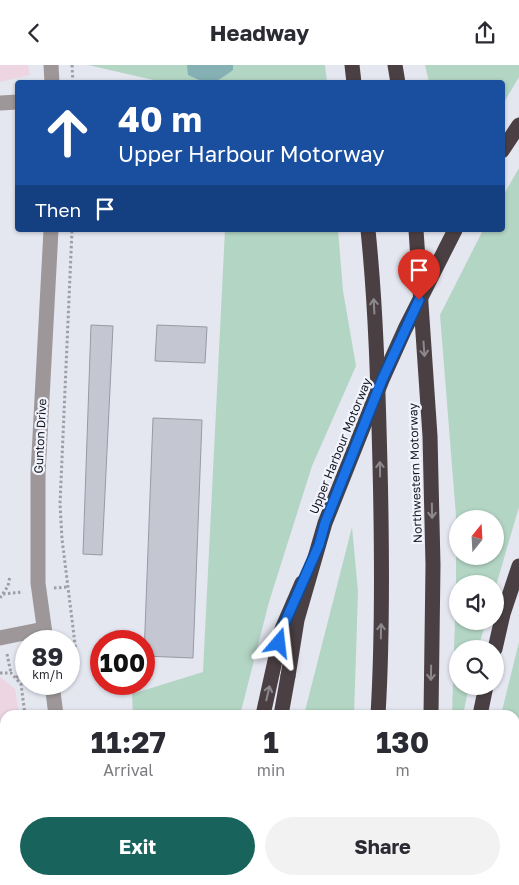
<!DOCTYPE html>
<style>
:root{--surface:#fff;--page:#f2f2f3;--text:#2b2b33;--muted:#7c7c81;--accent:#18635b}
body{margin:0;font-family:"Golos Text",sans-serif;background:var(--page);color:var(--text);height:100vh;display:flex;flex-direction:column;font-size:19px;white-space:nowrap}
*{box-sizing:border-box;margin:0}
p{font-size:16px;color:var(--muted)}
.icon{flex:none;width:28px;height:28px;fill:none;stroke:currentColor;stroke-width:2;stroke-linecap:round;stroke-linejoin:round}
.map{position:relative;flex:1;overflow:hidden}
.side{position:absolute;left:0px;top:645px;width:520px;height:175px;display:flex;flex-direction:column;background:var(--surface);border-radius:15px 15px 0 0;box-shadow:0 1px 4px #0004}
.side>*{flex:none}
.top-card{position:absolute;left:15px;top:15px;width:490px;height:152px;border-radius:5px;box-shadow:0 1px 4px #0004;background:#1a4fa0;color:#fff;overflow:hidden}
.needle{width:32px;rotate:18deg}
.controls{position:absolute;left:449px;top:445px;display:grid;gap:10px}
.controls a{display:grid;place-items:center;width:55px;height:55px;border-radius:50%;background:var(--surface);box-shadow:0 1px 4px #0004;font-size:25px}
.speed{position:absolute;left:15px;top:565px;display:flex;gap:10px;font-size:25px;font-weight:700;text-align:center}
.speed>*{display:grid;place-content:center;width:65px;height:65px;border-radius:50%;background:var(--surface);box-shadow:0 1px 4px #0004;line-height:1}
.speed small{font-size:12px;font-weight:400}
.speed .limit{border:8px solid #d22;background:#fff;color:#111}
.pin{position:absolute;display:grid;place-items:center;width:42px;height:42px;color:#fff;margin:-51px -21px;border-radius:50% 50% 50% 0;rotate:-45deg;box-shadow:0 0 5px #0007}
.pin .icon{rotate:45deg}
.me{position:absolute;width:55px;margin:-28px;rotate:17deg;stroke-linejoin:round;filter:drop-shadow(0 0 4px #0008)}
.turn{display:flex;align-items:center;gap:18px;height:105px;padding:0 20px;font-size:22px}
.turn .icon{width:65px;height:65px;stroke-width:2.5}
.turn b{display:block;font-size:35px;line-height:42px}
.then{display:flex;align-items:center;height:48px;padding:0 20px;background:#0003;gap:10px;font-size:19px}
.eta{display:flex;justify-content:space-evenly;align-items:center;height:85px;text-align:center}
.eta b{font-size:30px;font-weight:700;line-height:35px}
.cta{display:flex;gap:10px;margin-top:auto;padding:10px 20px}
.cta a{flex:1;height:58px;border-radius:30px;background:var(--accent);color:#fff;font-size:20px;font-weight:700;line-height:58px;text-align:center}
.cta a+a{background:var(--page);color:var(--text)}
header{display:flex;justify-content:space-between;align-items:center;height:65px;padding:0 20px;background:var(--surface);font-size:22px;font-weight:700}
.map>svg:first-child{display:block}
</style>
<header><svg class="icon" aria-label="back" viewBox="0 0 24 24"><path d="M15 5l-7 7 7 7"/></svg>Headway<svg class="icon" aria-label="share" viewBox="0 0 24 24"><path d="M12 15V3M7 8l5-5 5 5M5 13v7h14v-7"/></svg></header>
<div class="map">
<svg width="519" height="820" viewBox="0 0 519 820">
<rect width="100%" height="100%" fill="#e4e6f0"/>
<!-- commercial -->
<g fill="#edd5e1">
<path d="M0 0H28L30 10 0 17Z"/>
<path d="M0 612 15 624 19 650H5V815H42L43 820H0Z"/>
</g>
<!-- green -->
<g fill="#b3d5c4" fill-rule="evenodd">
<path d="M88 0H325L327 17H162Z"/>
<path d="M425 0H519V12L503 39 502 18 429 17Z"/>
<path d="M519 103V442L495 524V519H458V556H486L478 584H458V621H469L463 650H452L456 522V451L440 250 483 165H502L503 131ZM458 454H495V491H458Z"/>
<path d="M225 165H338L343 226 356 301 312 401 269 537 240 650H133L132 629 203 607Z"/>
<path d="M352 462 358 527 354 650H304Z"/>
<path d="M519 577V820H475L476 815H515V650H501Z"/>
<path d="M113 815H213V820H114Z"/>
<rect x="282" y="815" width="61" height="5"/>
</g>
<!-- water -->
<path fill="#85b1b4" d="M187 0H233V5C212 20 212 21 188 10Z"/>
<!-- building -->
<g fill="#c4c7d1" stroke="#9799a3">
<path d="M91 260 113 261 102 490 83 489Z"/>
<path d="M157 260 207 262 205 298 155 296Z"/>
<path d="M153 353 202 355 193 593 144 591Z"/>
</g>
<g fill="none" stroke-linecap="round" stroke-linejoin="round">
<!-- path -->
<g stroke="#9d9fa7" stroke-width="3" stroke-dasharray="2.5 2.5" stroke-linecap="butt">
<path d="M72 0 73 18"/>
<path d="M54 523 68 522"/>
<path d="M3 529 23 527"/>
<path d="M0 533 8 521 10 511"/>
<path d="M7 589 11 608"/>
<path d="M69 604 78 603 62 474 60 439 72 165"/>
<path d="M0 608H11L21 619 25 650"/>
<path d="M16 612 26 611"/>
<path d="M48 815 49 820"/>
</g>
<!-- street -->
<g stroke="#9d9799" stroke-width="15">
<path d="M51 0 52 18"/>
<path d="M0 38 18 37"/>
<path d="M0 573 44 564"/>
<path d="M46 576 38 518V409L51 165"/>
<path d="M52 619 56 650"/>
<path d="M79 815 80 820"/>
</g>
<!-- highway -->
<g stroke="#4a4043" stroke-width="15">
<path d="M352 0 354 18"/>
<path d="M395 0 398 18"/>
<path d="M502 86 519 60"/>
<path d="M368 165C376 243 378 321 380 400 382 483 383 567 378 650"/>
<path d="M416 165 430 371 433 500 431 650"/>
<path d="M495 584 503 549 519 501"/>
<path d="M263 650 282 564 302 518"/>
<path d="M281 650 288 611"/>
<path d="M480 650 486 621"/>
<path d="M235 820 236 815"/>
<path d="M258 820V815"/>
<path d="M370 820V815"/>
<path d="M420 820 421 815"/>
<path d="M457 820V815"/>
</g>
<!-- highway-bridge -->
<path stroke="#4a4043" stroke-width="15" d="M288 611 297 555 325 458 382 315 405 264 455 165"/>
</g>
<!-- one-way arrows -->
<defs><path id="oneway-shaft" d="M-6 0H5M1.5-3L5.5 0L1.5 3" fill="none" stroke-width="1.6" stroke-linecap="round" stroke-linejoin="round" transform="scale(1.25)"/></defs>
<g stroke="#8d888e">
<use href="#oneway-shaft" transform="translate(374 241) rotate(-93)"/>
<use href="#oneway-shaft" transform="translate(424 284) rotate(86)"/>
<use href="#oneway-shaft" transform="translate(380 404) rotate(-91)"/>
<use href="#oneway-shaft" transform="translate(432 446) rotate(89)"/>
<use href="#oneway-shaft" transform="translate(381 566) rotate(-89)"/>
<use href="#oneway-shaft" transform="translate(431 608) rotate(91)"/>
<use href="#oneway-shaft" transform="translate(268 628) rotate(-77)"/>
</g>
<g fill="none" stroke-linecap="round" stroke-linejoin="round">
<defs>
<path id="route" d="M279 578 282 564 319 480 325 458 382 315 419 235"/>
</defs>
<!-- route casing -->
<use href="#route" stroke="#114b97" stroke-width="12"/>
<!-- route -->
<use href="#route" stroke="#1a73e8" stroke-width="9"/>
</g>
<g text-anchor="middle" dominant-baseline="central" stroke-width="4.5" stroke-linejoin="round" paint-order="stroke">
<!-- street labels -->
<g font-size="12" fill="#17181c" stroke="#f1f3fe">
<text transform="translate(40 371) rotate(-87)">Gunton Drive</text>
<text transform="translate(340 381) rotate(-68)">Upper Harbour Motorway</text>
<text transform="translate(415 408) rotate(-92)">Northwestern Motorway</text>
</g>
</g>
</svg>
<div class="controls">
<a><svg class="needle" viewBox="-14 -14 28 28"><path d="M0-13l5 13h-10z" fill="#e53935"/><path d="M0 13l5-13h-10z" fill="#7c7c81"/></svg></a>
<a><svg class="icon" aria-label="sound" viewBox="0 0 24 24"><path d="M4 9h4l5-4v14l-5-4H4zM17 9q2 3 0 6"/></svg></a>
<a><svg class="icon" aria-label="search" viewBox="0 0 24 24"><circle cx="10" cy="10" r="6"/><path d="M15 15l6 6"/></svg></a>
</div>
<div class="speed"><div>89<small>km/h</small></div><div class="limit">100</div></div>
<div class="pin" style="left:419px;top:235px;background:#d93025"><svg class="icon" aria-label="arrive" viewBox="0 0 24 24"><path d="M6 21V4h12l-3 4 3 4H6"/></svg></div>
<svg class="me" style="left:279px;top:578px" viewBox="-20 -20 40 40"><path d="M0-17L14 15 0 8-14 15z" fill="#1a73e8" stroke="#fff" stroke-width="4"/></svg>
<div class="top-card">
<div class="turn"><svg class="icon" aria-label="ahead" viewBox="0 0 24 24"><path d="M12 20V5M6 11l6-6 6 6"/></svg><div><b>40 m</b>Upper Harbour Motorway</div></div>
<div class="then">Then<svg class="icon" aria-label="arrive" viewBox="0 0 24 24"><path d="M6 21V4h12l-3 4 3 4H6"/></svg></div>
</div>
<section class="side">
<div class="eta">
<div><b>11:27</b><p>Arrival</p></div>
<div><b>1</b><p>min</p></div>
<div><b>130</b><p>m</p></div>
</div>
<div class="cta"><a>Exit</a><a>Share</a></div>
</section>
</div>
